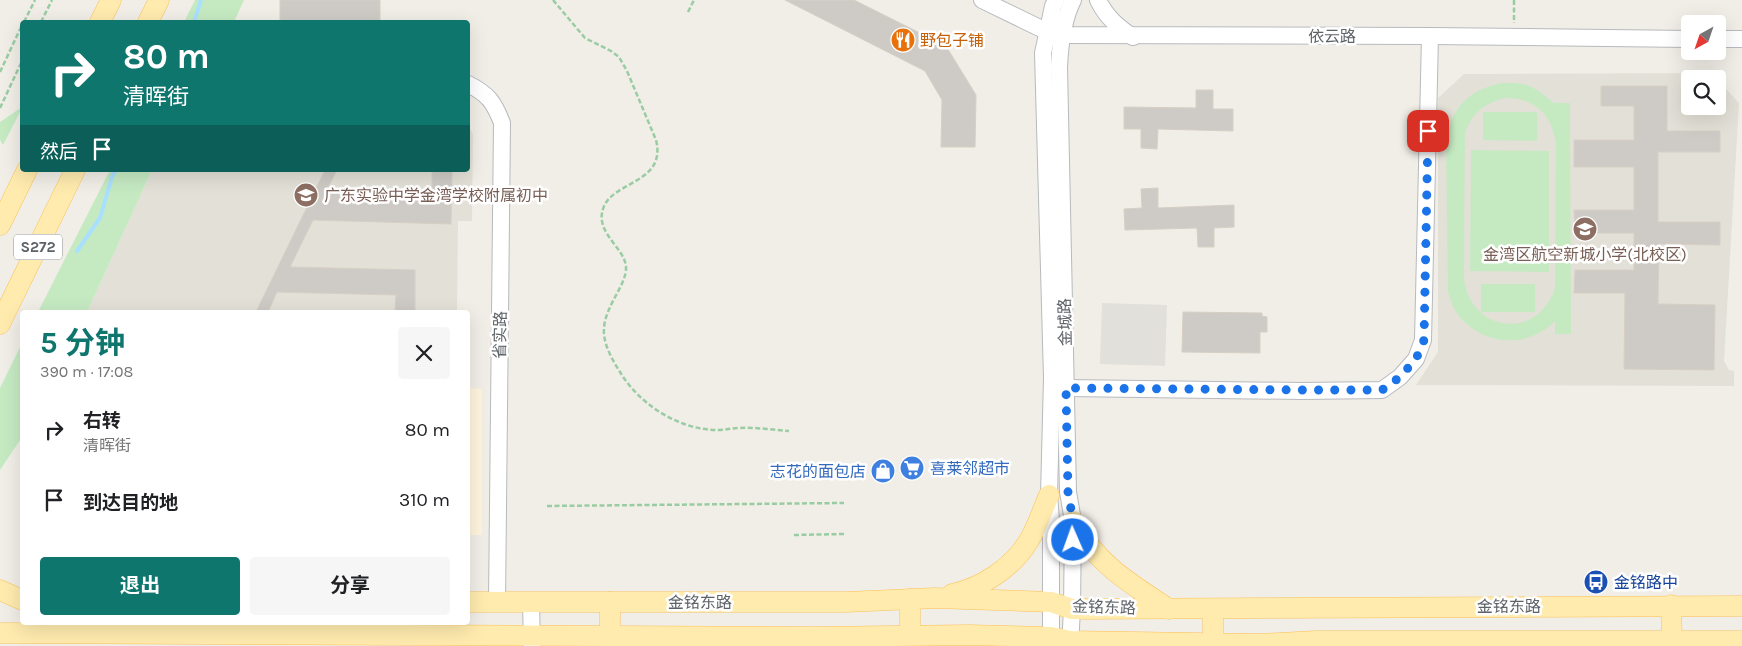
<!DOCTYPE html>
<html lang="zh">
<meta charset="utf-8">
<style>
:root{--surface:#fff;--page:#f6f6f6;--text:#202124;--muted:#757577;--accent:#0f766e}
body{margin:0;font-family:Karla,"Noto Sans SC",sans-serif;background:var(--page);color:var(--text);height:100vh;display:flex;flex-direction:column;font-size:19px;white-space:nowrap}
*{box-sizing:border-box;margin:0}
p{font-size:16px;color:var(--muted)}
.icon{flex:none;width:28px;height:28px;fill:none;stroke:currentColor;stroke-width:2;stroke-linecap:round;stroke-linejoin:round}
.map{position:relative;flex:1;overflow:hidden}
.drawer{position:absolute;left:20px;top:310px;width:450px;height:315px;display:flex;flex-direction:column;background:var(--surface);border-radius:5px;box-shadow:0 5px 20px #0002}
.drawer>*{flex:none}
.banner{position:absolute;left:20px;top:20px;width:450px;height:152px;border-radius:5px;box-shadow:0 5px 20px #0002;background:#0f766e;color:#fff;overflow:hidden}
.needle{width:32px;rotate:220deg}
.fabs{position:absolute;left:1681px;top:15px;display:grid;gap:10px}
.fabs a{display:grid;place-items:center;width:45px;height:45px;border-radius:5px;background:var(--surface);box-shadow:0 5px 20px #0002;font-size:25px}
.pin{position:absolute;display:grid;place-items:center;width:42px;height:42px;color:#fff;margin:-21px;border-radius:10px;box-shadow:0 2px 8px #0006}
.me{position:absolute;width:55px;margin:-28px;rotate:358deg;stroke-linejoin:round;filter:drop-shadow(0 0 4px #0008)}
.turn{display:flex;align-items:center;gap:18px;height:105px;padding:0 20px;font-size:22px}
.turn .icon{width:65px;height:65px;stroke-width:2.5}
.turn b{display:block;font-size:35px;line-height:42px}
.then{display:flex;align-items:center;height:48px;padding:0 20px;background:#0003;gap:10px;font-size:19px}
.round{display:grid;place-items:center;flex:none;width:52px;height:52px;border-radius:5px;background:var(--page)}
.headline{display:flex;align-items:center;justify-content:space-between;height:85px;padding:0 20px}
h1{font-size:30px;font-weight:700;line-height:38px;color:var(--accent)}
.action{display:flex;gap:10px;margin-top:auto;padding:10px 20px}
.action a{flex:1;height:58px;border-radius:5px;background:var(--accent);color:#fff;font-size:20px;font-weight:700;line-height:58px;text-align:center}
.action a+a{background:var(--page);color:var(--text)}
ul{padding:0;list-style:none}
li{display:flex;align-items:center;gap:15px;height:70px;padding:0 20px}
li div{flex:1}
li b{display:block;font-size:19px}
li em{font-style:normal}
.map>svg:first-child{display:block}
</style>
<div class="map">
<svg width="1742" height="646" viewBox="0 0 1742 646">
<rect width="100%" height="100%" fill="#f1eee7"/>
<!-- commercial -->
<path fill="#fff5de" d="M468 388 482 389V535H468Z"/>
<!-- industrial -->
<path fill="#e2e0db" d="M1102 303 1167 305 1165 366 1100 364Z"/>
<!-- education -->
<g fill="#e3e0d7">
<path d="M1711 73 1716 79H1690V106H1718V80L1739 103 1724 361 1729 370 1734 371V386L1416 385 1438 352V98L1464 74Z"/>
<path d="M468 125 473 134 472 221H458L457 312H87L152 170H468Z"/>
</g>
<!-- green -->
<g fill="#c5eac2" fill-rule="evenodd">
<path d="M195 0H244L234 22H184Z"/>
<path d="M1502 83H1515L1527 85 1539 91 1554 103H1570L1571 334H1555V321C1528 349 1483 346 1459 316 1453 309 1451 300 1448 292L1446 144C1450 109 1467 90 1502 83ZM1505 98C1535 98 1552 114 1556 144L1555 288C1538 341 1470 333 1464 278L1465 134C1471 114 1484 103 1505 98Z"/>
<path d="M22 107V108L3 145 0 140V122Z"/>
<path d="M1483 112H1537V141L1483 140Z"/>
<path d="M1471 150 1549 151V272L1470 271Z"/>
<path d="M110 170H152L87 312H38Z"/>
<rect x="1481" y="284" width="54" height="28"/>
<path d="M22 343V437L0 470V388Z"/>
</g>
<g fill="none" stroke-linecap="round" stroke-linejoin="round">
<!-- stream -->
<g stroke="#a9e0ff" stroke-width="4">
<path d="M194 22 201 0"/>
<path d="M77 251 100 218 112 177 116 170"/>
</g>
</g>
<!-- building -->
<g fill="#cecbc6" stroke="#d7cfc4">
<rect x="280" y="0" width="100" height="22"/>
<path d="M785 0H854L946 46 976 95 975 147H941L942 100 925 71Z"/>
<path d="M1601 86H1667V131H1720V152H1658V222H1720V245L1659 244 1658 304 1715 305 1714 370 1624 369 1625 293H1574L1575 270H1634V233H1575L1574 210H1634V167H1574V140H1634V106H1601Z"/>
<path d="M1196 90H1213V109H1233V131L1158 129 1157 149 1141 148V129H1124V107L1196 108Z"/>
<path d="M325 170H337L325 193 432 197V170H452L451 224 313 220 290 267 415 270V312H395L396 295 277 292 268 312H256Z"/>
<path d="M1158 188V208L1234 205V227L1214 228V247H1198L1197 228 1125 230 1124 209 1142 208 1141 189Z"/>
<path d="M1183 312 1262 313V316L1267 317V332H1260V353L1182 352Z"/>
</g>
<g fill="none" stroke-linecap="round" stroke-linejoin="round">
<defs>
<g id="minor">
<path d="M982 0 1048 32 1063 35 1430 36 1690 39"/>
<path d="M1098 0C1106 17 1118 27 1133 37"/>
<path d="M1718 39H1742"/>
<path d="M468 84C488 94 494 102 502 123L497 602"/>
<path d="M1066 388 1301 391 1382 390 1400 377 1416 359 1423 340 1430 36"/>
<path d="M531 602 532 646"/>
<path d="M1051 646V520L1049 495 1052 378 1043 53 1053 6 1056 0"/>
<path d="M1070 646 1072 609 1073 521 1068 492 1059 67C1060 45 1063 20 1073 0"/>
</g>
<g id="major">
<path d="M100 22 111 0"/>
<path d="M148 22 159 0"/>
<path d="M0 225 27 170"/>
<path d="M0 324 75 170"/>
<path d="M1073 521C1098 565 1128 582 1169 609"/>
<path d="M0 590 22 600"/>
<path d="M952 594C981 588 1012 568 1028 542 1037 528 1042 511 1049 495"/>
<path d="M910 599V635"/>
<path d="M468 602H846L935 598 1051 602 1072 609 1742 606"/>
<path d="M610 602V636"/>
<path d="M1671 605 1672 641"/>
<path d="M1213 609V644"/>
<path d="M0 633 814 637 969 635 1051 637 1070 641 1259 644 1316 641H1742"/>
</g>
</defs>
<!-- minor casing -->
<use href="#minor" stroke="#b7babe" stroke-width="18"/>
<!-- major casing -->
<use href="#major" stroke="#fcc055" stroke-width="21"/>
<!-- path -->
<g stroke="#9acca4" stroke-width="2.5" stroke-dasharray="5 2.5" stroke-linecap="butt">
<path d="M553 0 585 38 611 51 619 57 627 71 656 140C667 184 611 181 603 209 595 233 625 248 626 267 627 286 602 308 604 334 605 347 613 361 620 372 639 404 679 430 717 430 725 430 732 428 740 428 756 427 773 430 789 431"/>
<path d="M1514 0V23"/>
<path d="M688 12 694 0"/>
<path d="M24 22 35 0"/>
<path d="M41 22 52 0"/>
<path d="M0 72 22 25"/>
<path d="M0 108 22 61"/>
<path d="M547 506 844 503"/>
<path d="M794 535 845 534"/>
</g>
<!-- minor -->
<use href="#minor" stroke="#fff" stroke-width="16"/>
<!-- major -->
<use href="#major" stroke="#ffebae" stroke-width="20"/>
</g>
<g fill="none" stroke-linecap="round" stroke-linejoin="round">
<!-- route -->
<path stroke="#1a73e8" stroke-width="9" stroke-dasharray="0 16.2" d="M1073 540V521L1068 492 1066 388 1301 390H1382L1400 377 1416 359 1424 340 1428 131"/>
</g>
<!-- icons -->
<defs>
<symbol id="restaurant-disc" viewBox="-11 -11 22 22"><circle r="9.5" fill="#e8710a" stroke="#fff"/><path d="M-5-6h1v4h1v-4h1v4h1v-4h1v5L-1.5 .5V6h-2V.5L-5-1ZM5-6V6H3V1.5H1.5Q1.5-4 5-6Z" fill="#fff"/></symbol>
<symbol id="school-disc" viewBox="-11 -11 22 22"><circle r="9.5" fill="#8d6e63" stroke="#fff"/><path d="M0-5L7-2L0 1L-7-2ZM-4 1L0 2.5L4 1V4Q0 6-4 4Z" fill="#fff"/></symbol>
<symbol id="supermarket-disc" viewBox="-11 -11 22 22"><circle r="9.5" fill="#3f7fe0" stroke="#fff"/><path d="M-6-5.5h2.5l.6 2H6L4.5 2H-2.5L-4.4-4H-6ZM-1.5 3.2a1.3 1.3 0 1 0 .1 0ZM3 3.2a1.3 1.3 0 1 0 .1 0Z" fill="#fff"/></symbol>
<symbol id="shop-disc" viewBox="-11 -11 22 22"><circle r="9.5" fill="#3f7fe0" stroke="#fff"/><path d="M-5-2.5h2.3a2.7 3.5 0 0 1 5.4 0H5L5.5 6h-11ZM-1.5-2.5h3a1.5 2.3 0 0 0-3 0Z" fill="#fff"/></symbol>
<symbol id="bus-disc" viewBox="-11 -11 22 22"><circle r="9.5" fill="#1a4fb4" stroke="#fff"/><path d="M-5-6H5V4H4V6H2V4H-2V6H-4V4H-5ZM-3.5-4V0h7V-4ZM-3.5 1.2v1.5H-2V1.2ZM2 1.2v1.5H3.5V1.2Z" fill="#fff"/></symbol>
</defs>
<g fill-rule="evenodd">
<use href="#restaurant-disc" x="889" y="26" width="28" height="28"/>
<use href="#school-disc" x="292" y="181" width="28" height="28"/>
<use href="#school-disc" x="1571" y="215" width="28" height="28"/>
<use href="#supermarket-disc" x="898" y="454" width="28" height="28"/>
<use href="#shop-disc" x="869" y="457" width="28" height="28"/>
<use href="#bus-disc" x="1582" y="568" width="28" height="28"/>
</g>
<g text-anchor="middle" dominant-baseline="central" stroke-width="5" stroke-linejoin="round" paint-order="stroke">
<!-- shield labels -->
<rect fill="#fff" stroke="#8e9295" stroke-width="1" x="14" y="234.5" width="48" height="25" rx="4"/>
<g font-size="15" font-weight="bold" fill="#5e6368">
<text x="38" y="247">S272</text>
</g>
<!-- street labels -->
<g font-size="16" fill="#5e6368" stroke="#fff">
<text x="1332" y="36">依云路</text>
<text transform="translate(1065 322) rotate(-91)">金城路</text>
<text transform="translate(500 335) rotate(-89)">省实路</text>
<text x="700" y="602">金铭东路</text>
<text x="1509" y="606">金铭东路</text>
<text transform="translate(1104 607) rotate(2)">金铭东路</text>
</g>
<!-- food labels -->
<g font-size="16" fill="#c56008" stroke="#fff" text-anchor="start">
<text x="920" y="40">野包子铺</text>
</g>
<!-- education labels -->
<g font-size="16" fill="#785e54" stroke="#fff" text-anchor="start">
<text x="324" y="195">广东实验中学金湾学校附属初中</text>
<text x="1585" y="254" text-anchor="middle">金湾区航空新城小学(北校区)</text>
</g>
<!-- shop labels -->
<g font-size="16" fill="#366cbe" stroke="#fff" text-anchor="start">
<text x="930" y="468">喜莱邻超市</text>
<text x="866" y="471" text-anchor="end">志花的面包店</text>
</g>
<!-- transit labels -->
<g font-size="16" fill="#164399" stroke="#fff" text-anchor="start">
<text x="1614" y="582">金铭路中</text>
</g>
</g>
</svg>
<div class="fabs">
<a><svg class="needle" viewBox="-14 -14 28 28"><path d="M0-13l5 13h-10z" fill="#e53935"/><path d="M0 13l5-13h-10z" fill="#757577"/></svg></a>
<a><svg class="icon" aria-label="search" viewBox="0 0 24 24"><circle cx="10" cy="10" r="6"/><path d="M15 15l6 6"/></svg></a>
</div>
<div class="pin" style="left:1428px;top:131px;background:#d93025"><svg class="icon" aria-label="arrive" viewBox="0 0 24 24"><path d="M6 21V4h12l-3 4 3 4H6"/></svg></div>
<svg class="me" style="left:1073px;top:540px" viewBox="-20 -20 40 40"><circle r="17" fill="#1a73e8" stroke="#fff" stroke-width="3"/><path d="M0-11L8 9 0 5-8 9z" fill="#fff"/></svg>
<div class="banner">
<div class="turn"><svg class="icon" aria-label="right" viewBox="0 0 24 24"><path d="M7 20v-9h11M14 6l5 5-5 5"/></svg><div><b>80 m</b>清晖街</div></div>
<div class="then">然后<svg class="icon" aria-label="arrive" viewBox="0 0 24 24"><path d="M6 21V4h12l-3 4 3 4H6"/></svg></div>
</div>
<section class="drawer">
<div class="headline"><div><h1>5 分钟</h1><p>390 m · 17:08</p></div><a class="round"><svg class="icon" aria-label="close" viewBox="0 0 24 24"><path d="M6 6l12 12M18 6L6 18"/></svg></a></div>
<ul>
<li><svg class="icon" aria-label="right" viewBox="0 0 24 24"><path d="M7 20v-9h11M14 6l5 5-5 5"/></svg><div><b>右转</b><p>清晖街</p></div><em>80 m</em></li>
<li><svg class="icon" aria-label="arrive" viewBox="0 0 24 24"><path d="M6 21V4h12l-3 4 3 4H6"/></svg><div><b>到达目的地</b></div><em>310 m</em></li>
</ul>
<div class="action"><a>退出</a><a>分享</a></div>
</section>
</div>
